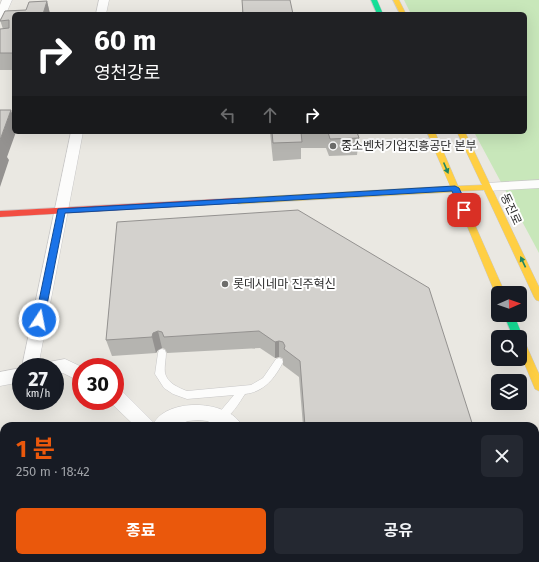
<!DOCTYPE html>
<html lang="ko">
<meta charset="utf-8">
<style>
:root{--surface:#171b24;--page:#242831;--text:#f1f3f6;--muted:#9ea1a6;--accent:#ea580c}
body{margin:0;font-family:"Fira Sans","Noto Sans KR",sans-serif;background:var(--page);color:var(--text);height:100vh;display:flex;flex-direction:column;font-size:15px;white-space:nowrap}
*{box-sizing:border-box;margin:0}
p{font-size:13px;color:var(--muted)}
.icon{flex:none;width:22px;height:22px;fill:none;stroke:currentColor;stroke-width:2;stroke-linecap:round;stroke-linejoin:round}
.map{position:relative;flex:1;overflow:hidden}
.drawer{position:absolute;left:0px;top:422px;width:539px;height:140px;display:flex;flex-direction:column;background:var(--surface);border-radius:12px 12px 0 0;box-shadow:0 4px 16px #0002}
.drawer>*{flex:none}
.top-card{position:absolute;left:12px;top:12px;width:515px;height:122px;border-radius:6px;box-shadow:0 4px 16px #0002;background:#202124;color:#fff;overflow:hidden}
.needle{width:26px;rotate:88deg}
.controls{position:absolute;left:491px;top:286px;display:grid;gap:8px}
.controls a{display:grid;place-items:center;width:36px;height:36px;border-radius:6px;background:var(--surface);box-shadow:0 4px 16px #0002;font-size:20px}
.speed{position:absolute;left:12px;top:358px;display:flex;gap:8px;font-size:20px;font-weight:700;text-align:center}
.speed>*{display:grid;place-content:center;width:52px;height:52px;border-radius:50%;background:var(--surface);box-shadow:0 4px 16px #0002;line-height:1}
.speed small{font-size:10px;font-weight:400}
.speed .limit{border:6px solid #d22;background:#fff;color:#111}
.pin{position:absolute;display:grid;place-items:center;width:34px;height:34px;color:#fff;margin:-17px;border-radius:8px;box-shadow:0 2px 6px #0006}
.me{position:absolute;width:44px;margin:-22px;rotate:11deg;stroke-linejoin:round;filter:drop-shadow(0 0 3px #0008)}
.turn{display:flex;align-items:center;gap:14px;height:84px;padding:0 16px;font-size:18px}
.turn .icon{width:52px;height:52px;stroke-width:2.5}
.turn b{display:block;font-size:28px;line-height:34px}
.lanes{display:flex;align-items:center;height:38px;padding:0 16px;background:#0003;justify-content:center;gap:20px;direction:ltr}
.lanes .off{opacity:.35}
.round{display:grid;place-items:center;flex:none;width:42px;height:42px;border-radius:6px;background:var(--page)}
.head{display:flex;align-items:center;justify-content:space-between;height:68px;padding:0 16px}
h1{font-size:24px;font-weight:700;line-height:30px;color:var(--accent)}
.cta{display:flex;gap:8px;margin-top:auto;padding:8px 16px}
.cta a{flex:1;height:46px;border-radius:6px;background:var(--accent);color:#fff;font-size:16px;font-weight:700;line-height:46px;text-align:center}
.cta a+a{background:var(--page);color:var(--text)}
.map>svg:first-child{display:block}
</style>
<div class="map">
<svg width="539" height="562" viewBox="0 0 539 562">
<rect width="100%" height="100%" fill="#eae8e2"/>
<!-- green -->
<path fill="#c8e7ba" d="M404 0H539V253L474 132H525V14H411Z"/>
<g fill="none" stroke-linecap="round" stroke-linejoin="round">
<defs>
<path id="lane" d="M162 349 165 350 166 353C166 359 164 367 165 373 167 383 179 388 187 391L251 385 263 378 276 359 279 358 282 359 283 362C275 378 264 392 245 394 239 403 231 417 221 421L218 420 216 417 218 414 234 395 187 399 173 394 164 388 155 374 158 353 159 350Z"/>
<g id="street">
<path d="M2 0H12L5 16 0 19V5Z"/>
<path d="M99 0H109L106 14H96Z"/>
<path d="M71 132H83L38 367H22Z"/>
<path d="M539 180V188L487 191 482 190 480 187 482 184 487 183Z"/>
<path d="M65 359 82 367 81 382 63 373 55 374V367H47L49 362Z"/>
<path d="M21 368V382L0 386V372Z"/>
<path d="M115 387 121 390 154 423C168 397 230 400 242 426H219L207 421 198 420 188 421 175 426H135L109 401H115Z"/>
</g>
<g id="fast">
<path d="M371 0H377L383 14H377Z"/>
<path d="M504 315H514L523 337 521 340H520V337H513Z"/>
</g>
<g id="slow">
<path d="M393 0H399L406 14H400Z"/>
<path d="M427 132H435L458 186 482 185 457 132H465L539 287V301L536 300 534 297 484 190 460 191 505 293H498V296L495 293 453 192 238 204 234 201 238 198 450 186Z"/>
<path d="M520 337 523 338 539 374V391L535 389 520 353Z"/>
</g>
<path id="jam" d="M238 198 241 199 242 201 241 203 0 217V211Z"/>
</defs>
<!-- lane casing -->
<use href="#lane" stroke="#c8c7c7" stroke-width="1"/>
<!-- street casing -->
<use href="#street" stroke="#c8c7c7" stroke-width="1"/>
<!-- fast casing -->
<use href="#fast" stroke="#c8c7c7" stroke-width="1"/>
<!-- slow casing -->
<use href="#slow" stroke="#c8c7c7" stroke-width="1"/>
<!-- jam casing -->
<use href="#jam" stroke="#c8c7c7" stroke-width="1"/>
<!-- path -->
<g stroke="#c8c8c7" stroke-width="3" stroke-dasharray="3.5 2.5" stroke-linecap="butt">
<path d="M535 520 539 518"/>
<path d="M398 562 413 558"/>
</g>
<!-- lane -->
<use href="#lane" fill="#fcfcfb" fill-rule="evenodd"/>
<!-- street -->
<use href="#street" fill="#fcfcfb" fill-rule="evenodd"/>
<!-- fast -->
<use href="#fast" fill="#16e098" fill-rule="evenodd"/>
<!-- slow -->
<use href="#slow" fill="#ffcf43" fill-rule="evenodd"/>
<!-- jam -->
<use href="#jam" fill="#f24e42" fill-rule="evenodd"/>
</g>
<!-- wall -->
<g fill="#b5b4b0">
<path d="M242 0 293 14H242Z"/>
<path d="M47 1 50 14H14V70H0V29H3L0 20 5 11 26 10 29 2Z"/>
<path d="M270 132H357L359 138 357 155 329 156 326 148H301V159L273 161Z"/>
<path d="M117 222 473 426H303L299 377 283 365V359L282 358 279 357 275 358 260 348 167 353 165 349 162 348 158 350 156 353 112 356 106 340Z"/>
</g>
<!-- shaded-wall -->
<g fill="#949290">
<path d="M47 1 50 14H43Z"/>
<path d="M11 110 14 119V132H16L7 157 9 160 0 187V140Z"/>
<path d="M158 331 162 348 158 350 156 353 152 337 153 333Z"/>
<path d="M279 341V357L275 358V342Z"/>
</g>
<!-- building -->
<g fill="#d3d1cd" stroke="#949290">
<path d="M242 0H290L293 14H243Z"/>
<path d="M47 1 43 14H14V53H0V29L9 28V20L0 21 5 11 26 10 29 2Z"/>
<path d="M0 110H11L0 140Z"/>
<path d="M272 132H301L302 142 273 143Z"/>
<path d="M328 132H357L359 138 330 139Z"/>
<path d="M298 210 429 288 473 426H305L300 361 284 349 285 346 283 342 279 341 275 342 259 331 164 337 162 332 158 331 153 333 152 337 106 340 117 222Z"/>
</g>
<!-- one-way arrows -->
<defs><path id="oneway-solid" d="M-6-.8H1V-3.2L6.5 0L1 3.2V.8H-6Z"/></defs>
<g fill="#218662">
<use href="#oneway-solid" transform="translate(446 168) rotate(67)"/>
<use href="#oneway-solid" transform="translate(523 262) rotate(-115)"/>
</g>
<!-- route -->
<path fill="#1a73e8" stroke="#114b97" d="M455 186 459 188 469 210 467 212H461L452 191 65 213 44 320 43 323H36L35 320 58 209Z"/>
<!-- markers -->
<g fill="#6e6e6c" stroke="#fff" stroke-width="1.5">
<circle cx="333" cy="146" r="4"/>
<circle cx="225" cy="284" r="4"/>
</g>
<g text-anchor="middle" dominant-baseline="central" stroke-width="4" stroke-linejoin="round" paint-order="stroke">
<!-- poi labels -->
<g font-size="12" fill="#2c2c2c" stroke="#fff" text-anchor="start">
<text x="341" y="146">중소벤처기업진흥공단 본부</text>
<text x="233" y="284">롯데시네마 진주혁신</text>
</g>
<!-- street labels -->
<g font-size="12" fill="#2c2c2c" stroke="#fff">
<text transform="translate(511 209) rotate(65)">동진로</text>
</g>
</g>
</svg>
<div class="controls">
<a><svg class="needle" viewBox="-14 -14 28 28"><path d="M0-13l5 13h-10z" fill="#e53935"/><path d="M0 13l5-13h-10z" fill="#9ea1a6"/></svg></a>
<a><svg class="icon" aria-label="search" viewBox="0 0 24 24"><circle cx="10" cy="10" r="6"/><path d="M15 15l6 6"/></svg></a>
<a><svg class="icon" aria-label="layers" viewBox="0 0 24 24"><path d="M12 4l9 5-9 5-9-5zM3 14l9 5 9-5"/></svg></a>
</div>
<div class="speed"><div>27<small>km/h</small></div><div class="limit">30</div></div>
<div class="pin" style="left:464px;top:210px;background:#d93025"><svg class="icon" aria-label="arrive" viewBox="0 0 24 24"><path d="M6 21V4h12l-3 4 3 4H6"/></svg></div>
<svg class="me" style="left:39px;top:320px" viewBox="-20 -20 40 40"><circle r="17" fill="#1a73e8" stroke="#fff" stroke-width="3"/><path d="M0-11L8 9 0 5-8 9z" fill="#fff"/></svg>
<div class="top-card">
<div class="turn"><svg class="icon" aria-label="right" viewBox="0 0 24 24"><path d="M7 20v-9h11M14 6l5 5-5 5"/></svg><div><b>60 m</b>영천강로</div></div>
<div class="lanes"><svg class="icon off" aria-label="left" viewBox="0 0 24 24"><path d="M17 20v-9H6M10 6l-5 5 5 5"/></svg><svg class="icon off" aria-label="ahead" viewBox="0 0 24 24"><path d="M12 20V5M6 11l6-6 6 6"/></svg><svg class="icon" aria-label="right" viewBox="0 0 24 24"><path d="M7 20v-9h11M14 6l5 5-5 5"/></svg></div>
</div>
<section class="drawer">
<div class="head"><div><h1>1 분</h1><p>250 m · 18:42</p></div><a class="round"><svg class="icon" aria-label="close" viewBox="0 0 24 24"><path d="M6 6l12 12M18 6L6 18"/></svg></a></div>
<div class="cta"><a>종료</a><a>공유</a></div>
</section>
</div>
